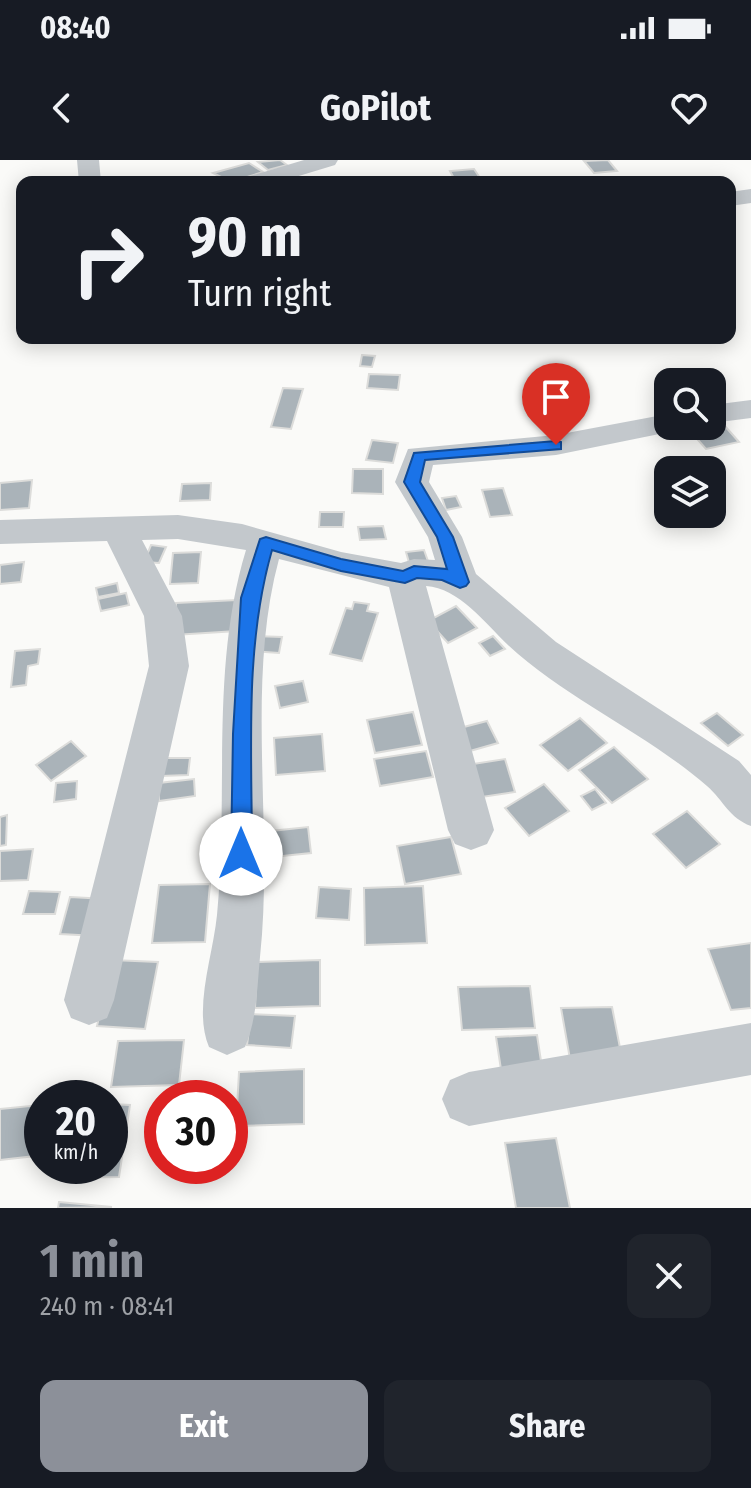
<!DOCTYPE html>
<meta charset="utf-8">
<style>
:root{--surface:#171b24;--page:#20242c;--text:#f1f3f6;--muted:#9ea1a6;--accent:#8c9099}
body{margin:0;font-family:"Fira Sans Condensed",sans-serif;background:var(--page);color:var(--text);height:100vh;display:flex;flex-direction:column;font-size:30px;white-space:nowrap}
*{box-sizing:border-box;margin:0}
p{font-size:26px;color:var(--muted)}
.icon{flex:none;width:44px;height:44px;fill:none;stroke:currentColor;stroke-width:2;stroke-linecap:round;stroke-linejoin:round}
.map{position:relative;height:1048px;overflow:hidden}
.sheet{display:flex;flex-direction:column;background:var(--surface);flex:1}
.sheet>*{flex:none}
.hud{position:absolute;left:16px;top:16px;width:720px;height:168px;border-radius:16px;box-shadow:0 4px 20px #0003;background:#171b24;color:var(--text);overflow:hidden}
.tools{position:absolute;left:654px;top:208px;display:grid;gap:16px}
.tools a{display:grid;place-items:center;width:72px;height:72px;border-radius:16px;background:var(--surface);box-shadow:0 4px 20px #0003;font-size:40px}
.speed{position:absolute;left:24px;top:920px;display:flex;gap:16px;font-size:40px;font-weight:700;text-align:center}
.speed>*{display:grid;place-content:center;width:104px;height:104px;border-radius:50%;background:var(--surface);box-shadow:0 4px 20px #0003;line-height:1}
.speed small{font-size:20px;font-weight:400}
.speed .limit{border:12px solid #d22;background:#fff;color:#111}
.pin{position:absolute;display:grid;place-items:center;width:68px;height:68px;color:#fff;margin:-82px -34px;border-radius:50% 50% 50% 0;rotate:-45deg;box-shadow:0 0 8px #0007}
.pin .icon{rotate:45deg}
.me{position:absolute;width:88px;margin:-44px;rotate:0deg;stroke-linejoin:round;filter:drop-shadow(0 0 6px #0008)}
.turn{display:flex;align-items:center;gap:28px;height:168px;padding:0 40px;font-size:36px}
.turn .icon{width:104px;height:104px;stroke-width:2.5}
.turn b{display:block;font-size:56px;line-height:68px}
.round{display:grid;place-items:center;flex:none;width:84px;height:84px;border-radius:16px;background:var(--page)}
.overview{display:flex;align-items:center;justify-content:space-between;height:136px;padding:0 40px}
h1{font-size:48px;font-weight:700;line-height:60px;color:var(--accent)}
.cta{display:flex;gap:16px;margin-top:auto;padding:16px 40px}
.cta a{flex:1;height:92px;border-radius:16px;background:var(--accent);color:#fff;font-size:32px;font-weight:700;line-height:92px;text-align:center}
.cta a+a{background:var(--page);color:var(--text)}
.status{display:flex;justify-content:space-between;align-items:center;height:56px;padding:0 40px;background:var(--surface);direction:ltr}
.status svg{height:22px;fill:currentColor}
header{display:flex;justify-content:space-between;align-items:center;height:104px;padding:0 40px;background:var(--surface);font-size:36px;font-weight:700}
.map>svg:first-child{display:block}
</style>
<div class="status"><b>08:40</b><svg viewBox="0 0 49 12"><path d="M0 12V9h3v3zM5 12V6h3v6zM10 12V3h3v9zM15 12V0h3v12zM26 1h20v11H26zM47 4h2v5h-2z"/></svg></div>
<header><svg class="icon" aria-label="back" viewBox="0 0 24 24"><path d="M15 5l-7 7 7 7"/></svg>GoPilot<svg class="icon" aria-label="heart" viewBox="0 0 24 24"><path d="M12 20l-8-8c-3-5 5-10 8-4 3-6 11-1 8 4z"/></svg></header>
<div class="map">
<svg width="751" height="1048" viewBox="0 0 751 1048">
<rect width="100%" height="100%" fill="#fafaf8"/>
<!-- building -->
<g fill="#aab3b9" stroke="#dcdcda" stroke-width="2">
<path d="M280 0 287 5 268 10 258 2Z"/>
<path d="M608 0 617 11 594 13 584 1Z"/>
<path d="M249 3 263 12 231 22 213 13Z"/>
<path d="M474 9 482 21 456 22 450 11Z"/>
<path d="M362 195 375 196 372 207 360 206Z"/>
<path d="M369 214 400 215 398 230 367 228Z"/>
<path d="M283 228 303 229 291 269 271 267Z"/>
<path d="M724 265 739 282 706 289 691 272Z"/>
<path d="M372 280 398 283 393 303 366 300Z"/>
<path d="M353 309H383V334L352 333Z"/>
<path d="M32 320 29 348 0 350V323Z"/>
<path d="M211 323 210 340 180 341 182 324Z"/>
<path d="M503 328 512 355 490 357 482 330Z"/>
<path d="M456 336 461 347 446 350 442 338Z"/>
<path d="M320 352H344L343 367H319Z"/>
<path d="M383 366 386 379 360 380 358 367Z"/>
<path d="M151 385 166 387 159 403 144 402Z"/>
<path d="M424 390 429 404 410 406 406 392Z"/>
<path d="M201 392 198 423 170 424 173 393Z"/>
<path d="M24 402 21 422 0 424V405Z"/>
<path d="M117 423 119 433 98 437 96 428Z"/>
<path d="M126 433 129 445 101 451 98 439Z"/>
<path d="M237 440V471L174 475 176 443Z"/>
<path d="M354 442 369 444 367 451 378 453 362 501 330 494 346 448 352 449Z"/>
<path d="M456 446 477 468 448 483 428 461Z"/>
<path d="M254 476 282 477 279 493 251 491Z"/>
<path d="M493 476 505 489 490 496 479 483Z"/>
<path d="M40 489 38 504 28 506 26 525 11 527 15 491Z"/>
<path d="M303 521 308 542 280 548 275 526Z"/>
<path d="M413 552 422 585 375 593 367 560Z"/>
<path d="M717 553 743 575 728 586 701 563Z"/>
<path d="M580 558 607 583 568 611 540 585Z"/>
<path d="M487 561 498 583 470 591 460 568Z"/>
<path d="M322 574 325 611 276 615 274 578Z"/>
<path d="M71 581 86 596 51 621 36 605Z"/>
<path d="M614 587 648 619 612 643 579 610Z"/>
<path d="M426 591 433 617 380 626 374 599Z"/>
<path d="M164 598H190L188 615 161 616Z"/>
<path d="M505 599 515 632 482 637 473 604Z"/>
<path d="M194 619 195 636 159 641V623Z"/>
<path d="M77 621 76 639 54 642 56 623Z"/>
<path d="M544 624 569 651 529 676 505 648Z"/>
<path d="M595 629 606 643 592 650 581 636Z"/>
<path d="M687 651 720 684 686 708 653 674Z"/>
<path d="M7 655 6 685 0 686V657Z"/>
<path d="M308 667 311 693 273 697 271 671Z"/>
<path d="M451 677 461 714 405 724 397 686Z"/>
<path d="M33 689 28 720 0 721V691Z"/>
<path d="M210 724 205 782 152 783 159 725Z"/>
<path d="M423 726 427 783 365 785 364 728Z"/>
<path d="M319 727 351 729 349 760 316 758Z"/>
<path d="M29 731 60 732 55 754H23Z"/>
<path d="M70 737 106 739 97 776 60 774Z"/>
<path d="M751 783V848L731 850 708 789Z"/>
<path d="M112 800 158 802 145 869 97 866Z"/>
<path d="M320 800V846L255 848 257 802Z"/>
<path d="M530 826 535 868 462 870 458 827Z"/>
<path d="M612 847 622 898 570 899 561 848Z"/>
<path d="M251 854 295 856 291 888 247 885Z"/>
<path d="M537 875 543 914 502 916 496 877Z"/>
<path d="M184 880 179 925 111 927 118 881Z"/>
<path d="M304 909V964L236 966 239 912Z"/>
<path d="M110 944 130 945 119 1017 57 1018 60 1006H110Z"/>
<path d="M40 945 35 996 0 1000V949Z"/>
<path d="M556 978 570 1048H516L505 983Z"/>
<path d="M59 1042 112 1047 58 1048Z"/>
</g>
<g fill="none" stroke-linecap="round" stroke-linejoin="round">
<!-- minor -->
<g fill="#c3c8cc" fill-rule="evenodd">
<path d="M77 0H99L101 22H79Z"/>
<path d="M304 0H338L335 5 279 22H244L247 17Z"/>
<path d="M751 29V43L730 46V32Z"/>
<path d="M751 240V258L712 263V245Z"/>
<path d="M668 254V266H681L679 270 556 295 433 305 429 322 462 377 476 414 556 482 739 601 751 615V666C729 658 724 641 707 626 646 573 568 540 508 485 485 463 459 428 426 426L494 670 487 684 471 690 455 684 448 670 389 427 279 399C245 524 274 668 260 797 257 828 257 859 245 887L227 895 209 887C193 849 213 796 217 755 229 633 210 508 246 390L178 379 142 380 182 456 189 506 114 840 107 858 89 865 71 858 64 840 149 506 144 456 107 381 0 384V360L178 355 242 364 341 392 401 403 414 399 435 400 428 377 395 322 408 289 556 275Z"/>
<path d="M751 863V915L469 966 450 958 442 939 450 920 469 912Z"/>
</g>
</g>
<!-- route -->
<path fill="#1a73e8" stroke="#114b97" stroke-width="2" d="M556 281 561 282V289L425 300 420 322 453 377 469 422 466 426 460 428 442 420 417 418 405 423 341 411 272 390C244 487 252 593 252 694L249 700H234L231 694 233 574 241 438 260 379 266 377 341 399 403 411 414 406 447 409 437 377 404 322 414 293Z"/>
</svg>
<div class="tools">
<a><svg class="icon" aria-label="search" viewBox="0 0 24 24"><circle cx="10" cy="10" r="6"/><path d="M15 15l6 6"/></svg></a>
<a><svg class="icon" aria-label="layers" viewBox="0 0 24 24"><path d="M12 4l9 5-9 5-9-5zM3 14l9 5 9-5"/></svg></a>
</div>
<div class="speed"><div>20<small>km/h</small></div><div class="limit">30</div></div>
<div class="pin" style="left:556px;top:285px;background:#d93025"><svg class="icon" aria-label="arrive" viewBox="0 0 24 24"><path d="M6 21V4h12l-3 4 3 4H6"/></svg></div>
<svg class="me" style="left:241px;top:694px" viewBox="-20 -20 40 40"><circle r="19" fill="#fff"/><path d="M0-13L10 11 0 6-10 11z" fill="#1a73e8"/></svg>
<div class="hud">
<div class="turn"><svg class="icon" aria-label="right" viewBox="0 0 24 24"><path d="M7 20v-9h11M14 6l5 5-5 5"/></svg><div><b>90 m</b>Turn right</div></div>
</div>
</div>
<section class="sheet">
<div class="overview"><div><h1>1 min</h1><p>240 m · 08:41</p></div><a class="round"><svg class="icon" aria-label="close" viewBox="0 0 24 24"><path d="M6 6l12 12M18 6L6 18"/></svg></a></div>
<div class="cta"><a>Exit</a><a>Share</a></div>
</section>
